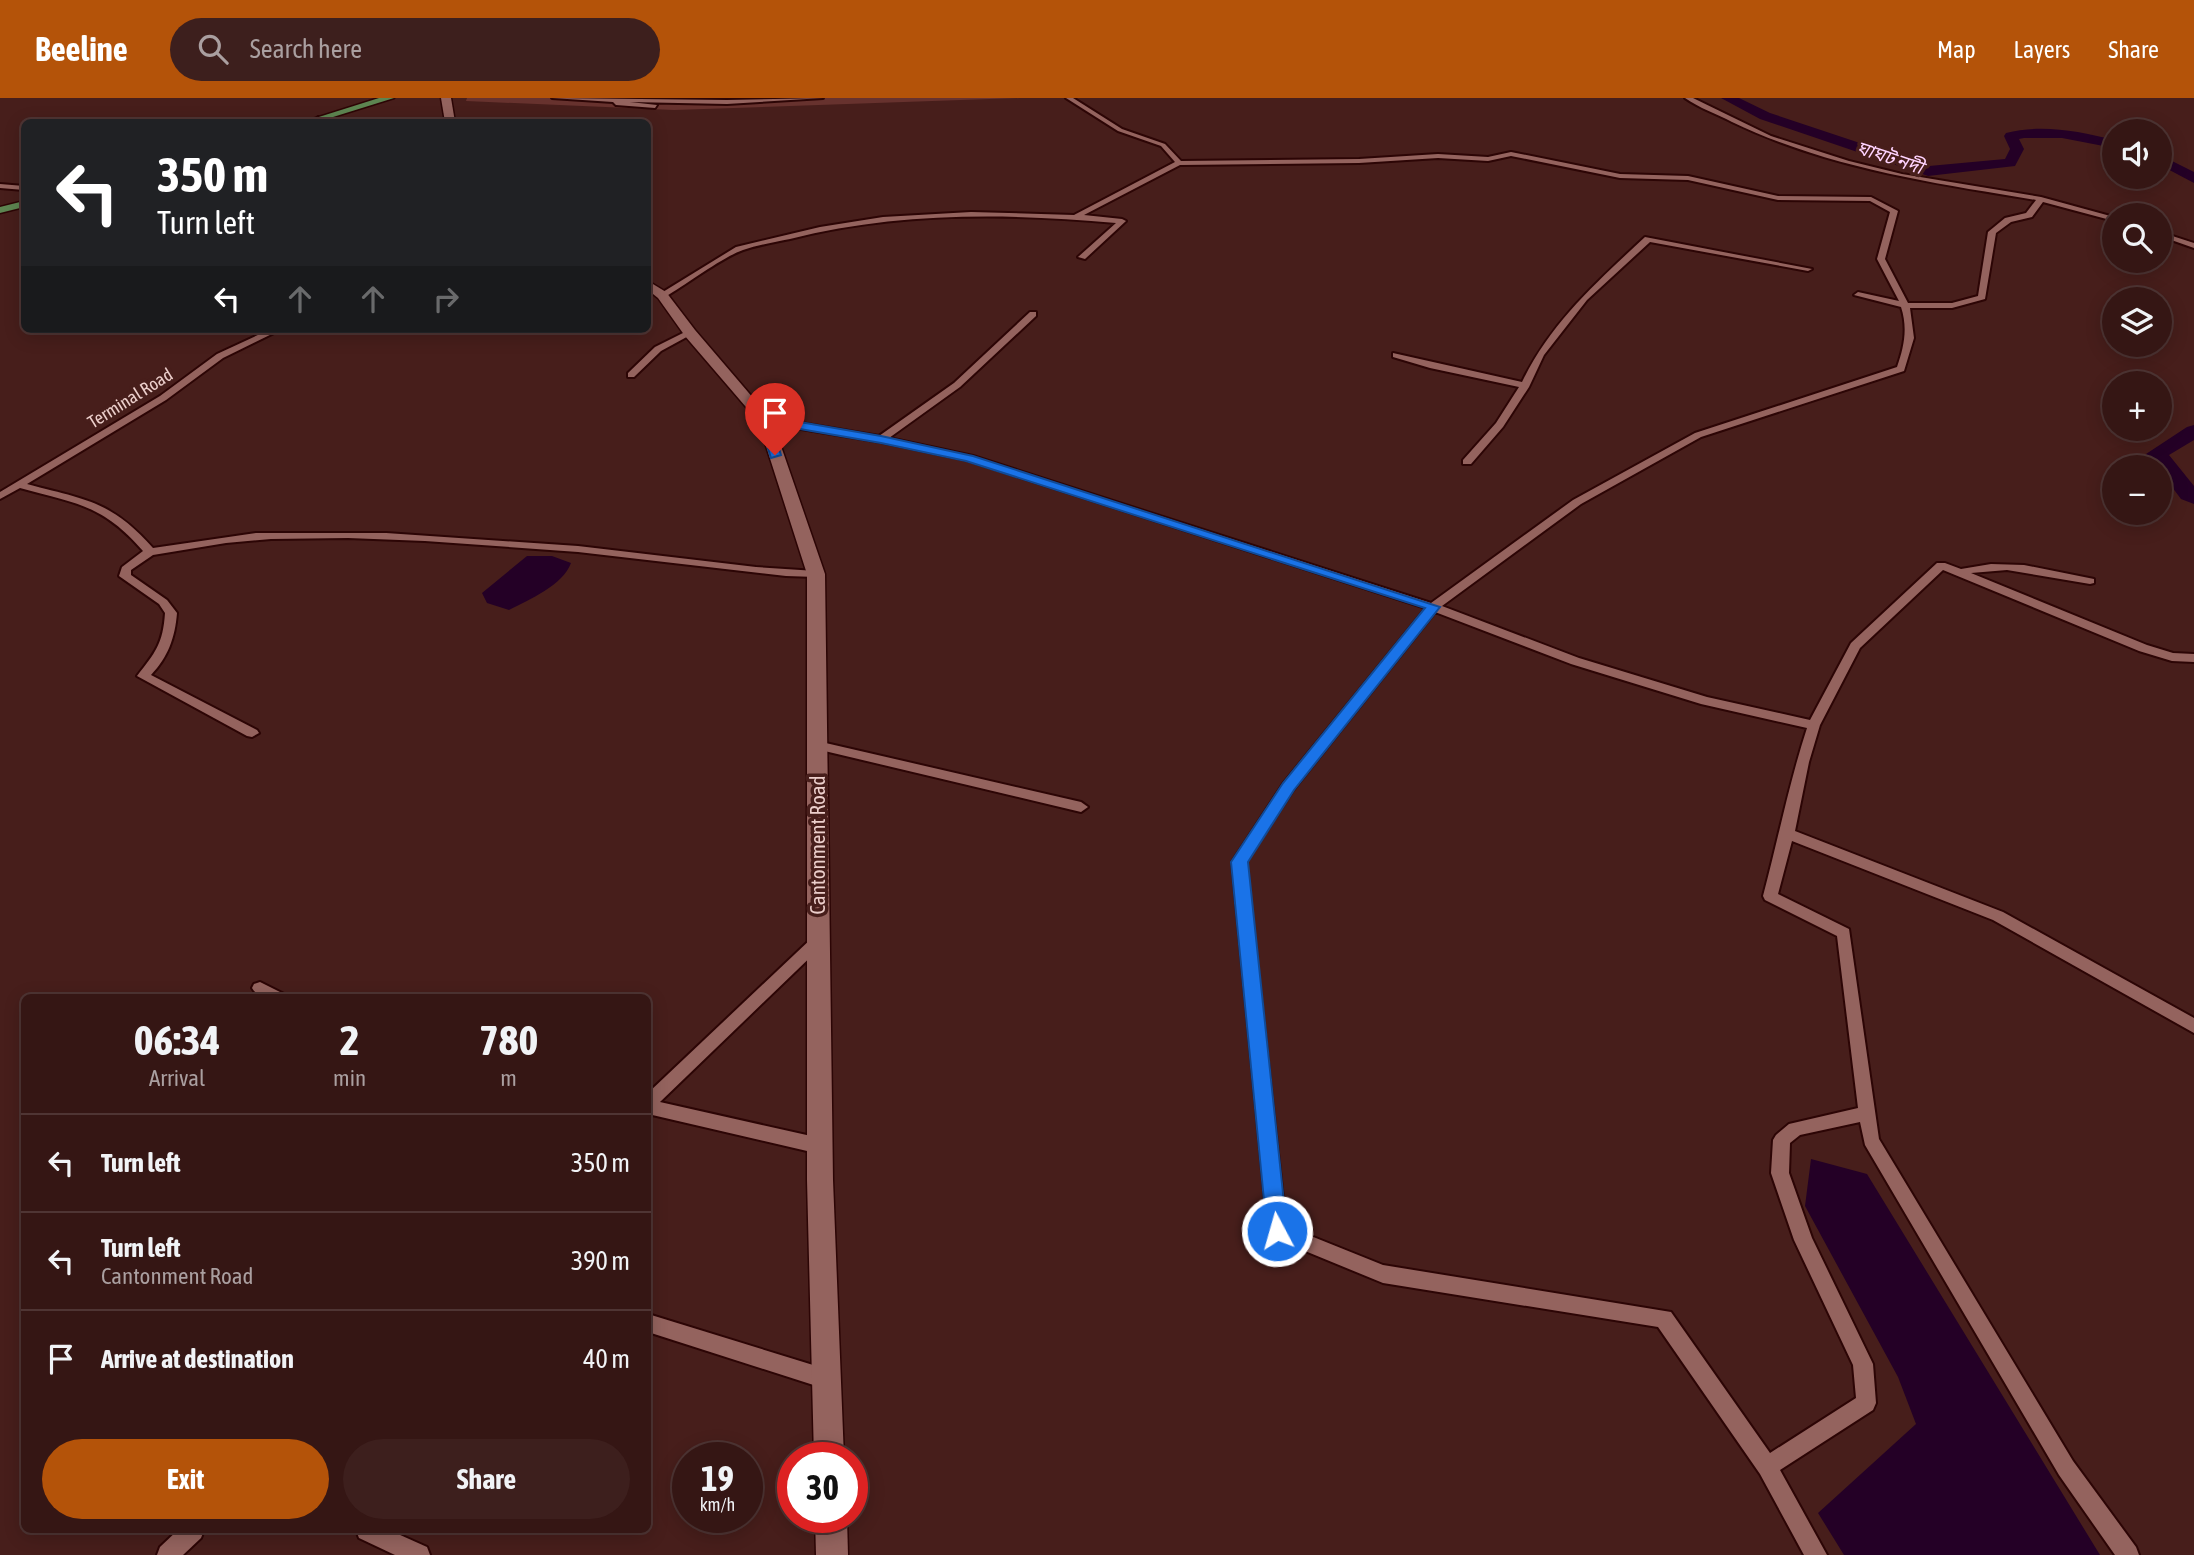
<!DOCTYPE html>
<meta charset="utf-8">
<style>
:root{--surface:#351614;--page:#3d1f1d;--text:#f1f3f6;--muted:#aa9fa0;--line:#4f3534;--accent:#b45309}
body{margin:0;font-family:"Asap Condensed","Noto Sans Bengali",sans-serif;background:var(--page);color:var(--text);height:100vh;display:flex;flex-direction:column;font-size:26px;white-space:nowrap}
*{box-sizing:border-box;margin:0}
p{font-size:23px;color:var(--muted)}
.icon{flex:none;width:38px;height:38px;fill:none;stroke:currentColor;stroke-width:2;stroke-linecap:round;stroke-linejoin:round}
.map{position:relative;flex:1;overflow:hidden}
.sheet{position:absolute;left:21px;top:896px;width:630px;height:539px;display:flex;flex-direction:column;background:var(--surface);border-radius:10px;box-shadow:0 4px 18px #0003,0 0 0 2px var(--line)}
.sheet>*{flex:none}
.top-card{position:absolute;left:21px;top:21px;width:630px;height:214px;border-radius:10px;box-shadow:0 4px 18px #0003,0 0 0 2px var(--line);background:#202124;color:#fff;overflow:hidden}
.fabs{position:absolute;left:2102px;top:21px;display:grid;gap:14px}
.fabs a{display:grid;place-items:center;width:70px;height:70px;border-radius:50%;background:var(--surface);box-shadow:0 4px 18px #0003,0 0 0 2px var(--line);font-size:35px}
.speed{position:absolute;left:672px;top:1344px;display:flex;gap:14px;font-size:35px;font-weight:700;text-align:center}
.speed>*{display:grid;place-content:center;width:91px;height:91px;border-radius:50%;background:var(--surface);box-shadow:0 4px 18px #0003,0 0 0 2px var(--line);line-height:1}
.speed small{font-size:18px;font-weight:400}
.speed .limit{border:10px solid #d22;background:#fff;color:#111}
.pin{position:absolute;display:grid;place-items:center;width:60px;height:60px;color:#fff;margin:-72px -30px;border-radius:50% 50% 50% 0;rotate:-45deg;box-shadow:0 0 7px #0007}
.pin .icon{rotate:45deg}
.me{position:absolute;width:77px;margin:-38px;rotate:354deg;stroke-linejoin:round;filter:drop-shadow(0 0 5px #0008)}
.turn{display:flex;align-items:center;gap:24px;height:147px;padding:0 21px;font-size:32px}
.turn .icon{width:91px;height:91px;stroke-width:2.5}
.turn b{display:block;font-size:49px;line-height:60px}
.lanes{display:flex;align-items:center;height:66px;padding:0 21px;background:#0003;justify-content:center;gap:35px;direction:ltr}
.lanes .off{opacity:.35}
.eta{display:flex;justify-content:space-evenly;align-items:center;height:119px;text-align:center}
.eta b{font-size:42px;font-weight:700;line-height:49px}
.button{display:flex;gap:14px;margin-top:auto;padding:14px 21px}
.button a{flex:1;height:80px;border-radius:42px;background:var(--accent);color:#fff;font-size:28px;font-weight:700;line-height:80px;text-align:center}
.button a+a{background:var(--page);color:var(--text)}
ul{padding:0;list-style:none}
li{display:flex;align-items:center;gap:21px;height:98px;padding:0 21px;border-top:2px solid var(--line)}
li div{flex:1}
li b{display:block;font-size:26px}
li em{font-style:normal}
header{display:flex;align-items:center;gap:42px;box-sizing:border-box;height:98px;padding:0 35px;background:var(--accent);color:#fff}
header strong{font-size:33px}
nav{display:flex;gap:38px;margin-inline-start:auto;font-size:24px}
.search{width:490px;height:63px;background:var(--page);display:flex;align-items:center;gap:18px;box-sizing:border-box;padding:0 24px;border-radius:38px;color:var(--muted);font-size:26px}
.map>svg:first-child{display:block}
</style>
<header>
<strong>Beeline</strong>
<div class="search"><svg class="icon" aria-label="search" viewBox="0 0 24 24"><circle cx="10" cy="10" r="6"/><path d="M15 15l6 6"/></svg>Search here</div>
<nav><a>Map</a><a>Layers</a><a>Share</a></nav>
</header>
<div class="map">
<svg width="2194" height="1457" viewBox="0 0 2194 1457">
<rect width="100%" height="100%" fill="#471e1b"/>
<!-- green -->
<path fill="#67322e" d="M467 0H1020L674 12 466 3Z"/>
<!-- water -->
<g fill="#240026">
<path d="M527 458H552L571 465C563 487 529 502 509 512L487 505 482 495Z"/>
<path d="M1811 1061 1867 1076 2100 1457H1844L1818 1415 1916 1326 1898 1279 1805 1108Z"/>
</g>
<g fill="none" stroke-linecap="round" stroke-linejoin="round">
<!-- river -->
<g fill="#240026" fill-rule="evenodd">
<path d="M1721 0H1739L1770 15 1929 68 2005 61 2010 51 2004 38 2006 35C2042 26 2078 33 2114 42V50L2062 40H2024L2019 41 2024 51 2015 68 1928 78 1760 21Z"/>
<path d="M2160 57 2194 74V85L2160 67Z"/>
<path d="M2194 327V342L2169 357 2194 388V406L2181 401 2160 373V369H2156L2146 356 2187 329Z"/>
</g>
<defs>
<g id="street">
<path d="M552 0 727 2 823 0 727 6 630 4 657 7 655 10 616 7 613 4Z"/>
<path d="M1066 0H1073L1122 31 1165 46 1181 63 1359 61 1438 56 1488 59 1511 54 1620 76 1688 78 1778 98 1871 99 1898 113 1885 161 1908 205H1952L1978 198 1988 134 2005 120 2026 115 2036 102C1932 85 1828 70 1732 24 1717 16 1699 10 1685 0H1693L1771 38 1849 63 1902 76 2041 99 2114 119V123L2043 104 2032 119 2011 124 1996 135 1985 201 1952 210H1910L1914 240 1904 273 1701 339 1581 406 1442 508 1579 560 1707 599 1810 622 1851 545 1937 465H1945L1961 471 1991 466 2024 467 2094 481V485L2090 486 2007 472 1971 475 2147 547 2173 555 2194 556V564L2172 563 2139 553 1943 472 1860 550 1820 627 1809 664 1795 733 2003 814 2194 920V935L1993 822 1792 743 1778 796 1849 831 1879 1041 2073 1363 2136 1449 2139 1457H2115L2059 1377 1865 1047 1860 1024 1800 1037 1790 1045 1789 1075 1812 1140 1873 1266 1876 1305 1873 1312 1780 1372 1827 1457H1804L1760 1376 1658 1229 1383 1185 1271 1139 1268 1133 1232 764 1283 686 1426 510 967 362 881 344 765 325 760 322 765 319 879 338 954 285 1030 214H1036V218L960 289 889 340 973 358 1431 505 1573 402 1695 335 1897 269C1904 249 1908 230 1901 209L1854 197 1858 194 1899 203 1877 161 1890 114 1870 103 1778 102 1688 82 1620 80 1511 58 1488 63 1438 60 1359 65 1180 67 1084 117 1122 121 1126 123 1085 161 1078 159 1116 125C1007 115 896 114 790 141 775 144 758 147 743 152 721 160 687 186 665 199L658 197 736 149 820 129 883 119 971 114 1074 117 1175 64 1161 48 1118 33ZM1435 514 1571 566 1701 606 1807 630C1789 685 1778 742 1763 798L1765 802 1837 838 1858 1010 1789 1026 1776 1037 1773 1042 1771 1075 1794 1142 1853 1267 1856 1300 1770 1355 1671 1214 1383 1167 1286 1128 1246 764 1293 692Z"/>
<path d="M318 19 334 23 335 24 316 22Z"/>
<path d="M0 86 24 88V92L0 90Z"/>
<path d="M2160 134 2194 145V150L2160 138Z"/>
<path d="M1645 139 1812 171 1808 173 1650 144 1587 202 1544 257 1529 289 1503 329 1471 366H1463V362L1496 325 1519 289 1430 270 1393 259V255L1522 284C1551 224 1597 184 1645 139Z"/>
<path d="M271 231H282L223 260 166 302 27 386C86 402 110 402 153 450L256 435H386L578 448 756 469 816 473 822 476 816 479 786 478 578 454 425 443 348 440 271 441 226 445 153 457 131 472V477L167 502 177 515C175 540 168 559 151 577L257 632 259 635 252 639 247 638 137 578C155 555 163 546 165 515L159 506 119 478 122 469 143 453C102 406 77 406 20 390L0 401V394L160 298 217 256Z"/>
<path d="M687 233 694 235 661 253 634 279H628V275L655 249Z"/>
<path d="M817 643 1081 704 1088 709 1081 714 812 650 810 647 812 644Z"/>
<path d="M818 837 823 839 826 843 823 847 660 1004 820 1040 826 1043 829 1048 826 1053 820 1056 648 1016V995L813 839Z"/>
<path d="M260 884 284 896 286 900C273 900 259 902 252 890L254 886Z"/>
<path d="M648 1216 826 1271 833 1274 836 1281 833 1288 826 1291 648 1234Z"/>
<path d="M178 1432H204L201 1440 183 1457H157L160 1449Z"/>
<path d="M356 1432H389L427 1449 430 1457H395L359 1440Z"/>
</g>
<g id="secondary">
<path d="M441 0H451L455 24H445Z"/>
<path d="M648 183 666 194 695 232 772 322 825 476 833 1082 844 1360H814L807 1082V476L758 323 685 238 658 200 648 192Z"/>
<path d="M815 1419H847L848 1457H816Z"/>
</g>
<g id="primary">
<path d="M379 0H394L317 24H303Z"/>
<path d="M24 103V109L0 115V109Z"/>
</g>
</defs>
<!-- street casing -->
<use href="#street" stroke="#2c0505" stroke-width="4"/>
<!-- secondary casing -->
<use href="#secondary" stroke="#2c0505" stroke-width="3"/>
<!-- primary casing -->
<use href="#primary" stroke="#2c0505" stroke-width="3"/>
<!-- street -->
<use href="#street" fill="#94635e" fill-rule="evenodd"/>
<!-- secondary -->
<use href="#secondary" fill="#94635e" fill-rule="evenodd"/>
<!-- primary -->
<use href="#primary" fill="#5d8551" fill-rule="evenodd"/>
</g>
<!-- route -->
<path fill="#1a73e8" stroke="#114b97" stroke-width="2" d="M765 318 881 338 973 358 1440 509 1294 692 1248 764 1287 1133 1284 1140 1277 1142 1270 1140 1267 1133 1231 764 1283 685 1425 510 966 363 881 345 771 326 781 357 771 360 759 322Z"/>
<g text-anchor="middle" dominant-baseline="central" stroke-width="7" stroke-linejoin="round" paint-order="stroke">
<!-- far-street labels -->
<g font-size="18" fill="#eccfcc" stroke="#471e1b">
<text transform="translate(130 300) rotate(-32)">Terminal Road</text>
</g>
<!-- far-water labels -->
<g font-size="19" font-style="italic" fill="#ffd4ff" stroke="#471e1b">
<text transform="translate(1890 59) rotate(18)">ঘাঘট নদী</text>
</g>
<!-- street labels -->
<g font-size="21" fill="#eccfcc" stroke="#471e1b">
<text transform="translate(817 747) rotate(-90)">Cantonment Road</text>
</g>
</g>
</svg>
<div class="fabs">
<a><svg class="icon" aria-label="sound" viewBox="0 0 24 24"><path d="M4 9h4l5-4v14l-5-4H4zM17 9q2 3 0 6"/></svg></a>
<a><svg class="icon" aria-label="search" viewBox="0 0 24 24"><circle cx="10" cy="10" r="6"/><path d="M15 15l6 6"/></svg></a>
<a><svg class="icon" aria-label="layers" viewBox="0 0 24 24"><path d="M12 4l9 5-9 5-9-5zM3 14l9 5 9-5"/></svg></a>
<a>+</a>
<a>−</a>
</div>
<div class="speed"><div>19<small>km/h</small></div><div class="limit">30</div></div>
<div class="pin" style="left:775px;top:357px;background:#d93025"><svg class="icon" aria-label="arrive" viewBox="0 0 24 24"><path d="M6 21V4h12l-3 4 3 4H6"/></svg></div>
<svg class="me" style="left:1277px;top:1133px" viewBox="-20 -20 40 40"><circle r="17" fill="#1a73e8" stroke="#fff" stroke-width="3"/><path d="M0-11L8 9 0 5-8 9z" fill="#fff"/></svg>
<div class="top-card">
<div class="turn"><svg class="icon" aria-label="left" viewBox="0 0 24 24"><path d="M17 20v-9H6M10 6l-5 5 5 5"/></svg><div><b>350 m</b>Turn left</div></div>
<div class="lanes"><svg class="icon" aria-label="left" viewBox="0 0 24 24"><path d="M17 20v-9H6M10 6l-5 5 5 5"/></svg><svg class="icon off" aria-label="ahead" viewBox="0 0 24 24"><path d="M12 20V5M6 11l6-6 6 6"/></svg><svg class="icon off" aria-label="ahead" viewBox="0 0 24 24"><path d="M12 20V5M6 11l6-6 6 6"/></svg><svg class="icon off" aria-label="right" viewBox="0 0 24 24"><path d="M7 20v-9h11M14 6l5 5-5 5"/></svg></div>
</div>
<section class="sheet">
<div class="eta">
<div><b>06:34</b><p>Arrival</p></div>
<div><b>2</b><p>min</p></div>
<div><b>780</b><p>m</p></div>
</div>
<ul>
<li><svg class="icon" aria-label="left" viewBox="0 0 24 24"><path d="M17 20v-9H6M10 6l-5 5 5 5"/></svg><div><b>Turn left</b></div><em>350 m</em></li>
<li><svg class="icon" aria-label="left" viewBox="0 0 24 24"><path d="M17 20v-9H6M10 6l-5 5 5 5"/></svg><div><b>Turn left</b><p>Cantonment Road</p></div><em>390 m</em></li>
<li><svg class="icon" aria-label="arrive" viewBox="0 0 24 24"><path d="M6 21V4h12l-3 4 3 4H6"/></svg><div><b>Arrive at destination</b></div><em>40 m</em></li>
</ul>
<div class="button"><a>Exit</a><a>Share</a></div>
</section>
</div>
